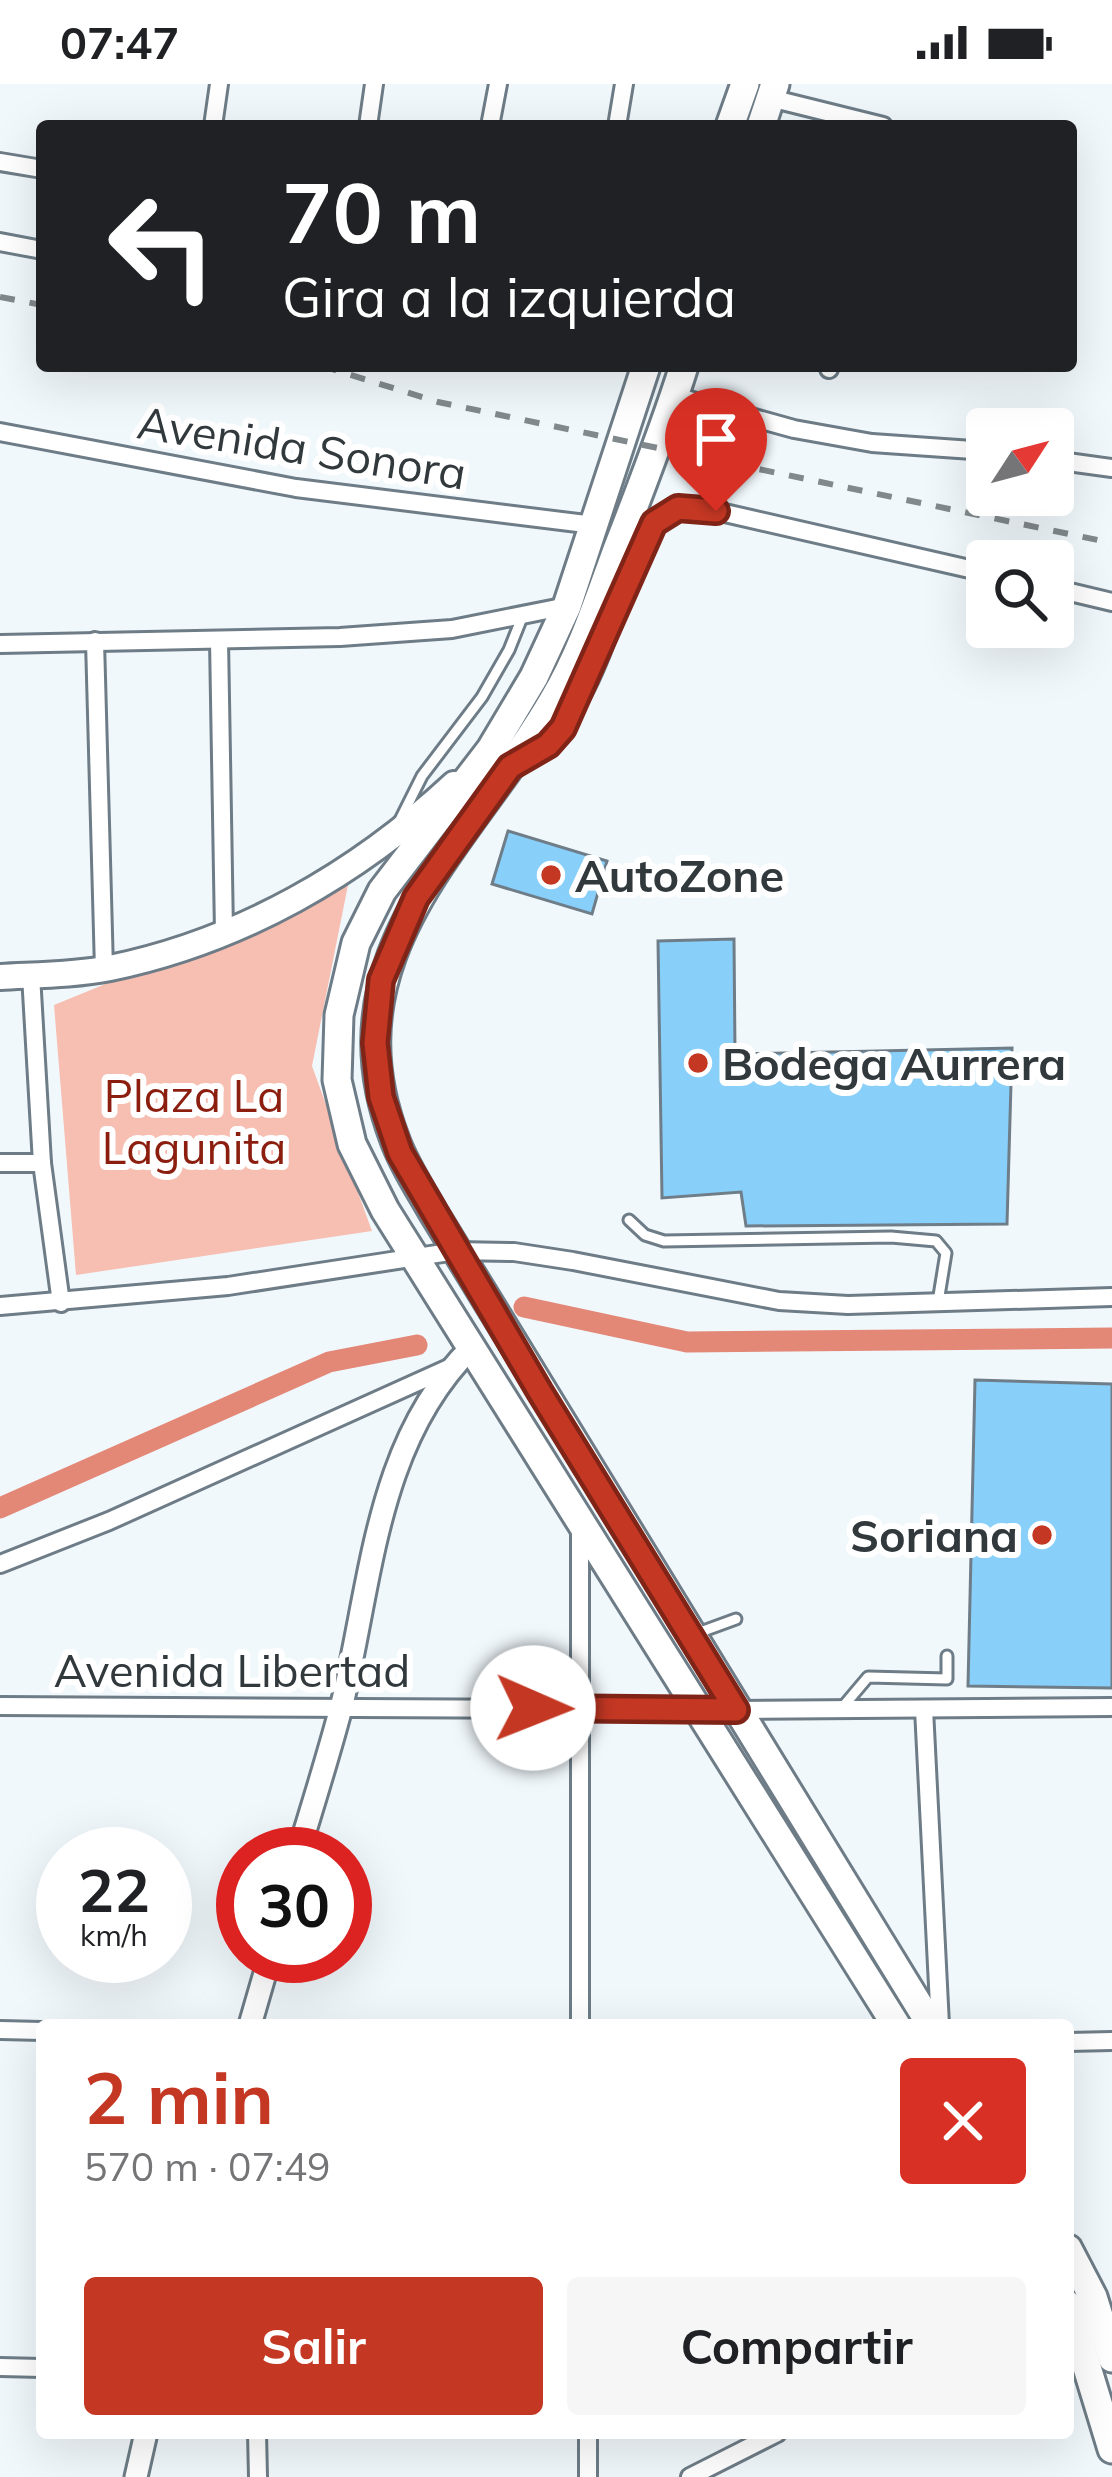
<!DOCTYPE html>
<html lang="es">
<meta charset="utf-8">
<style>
:root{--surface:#fff;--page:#f6f6f6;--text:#202124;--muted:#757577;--accent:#c33723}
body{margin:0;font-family:Mulish,sans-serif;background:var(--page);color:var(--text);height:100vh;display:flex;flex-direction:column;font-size:45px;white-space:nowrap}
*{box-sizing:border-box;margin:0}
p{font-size:39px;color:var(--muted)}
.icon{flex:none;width:66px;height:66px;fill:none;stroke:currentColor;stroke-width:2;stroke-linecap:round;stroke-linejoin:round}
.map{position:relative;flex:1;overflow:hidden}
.panel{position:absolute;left:36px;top:1935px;width:1038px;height:420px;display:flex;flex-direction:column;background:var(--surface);border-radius:12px;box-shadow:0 12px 48px #0002}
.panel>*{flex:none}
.guide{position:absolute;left:36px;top:36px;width:1041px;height:252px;border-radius:12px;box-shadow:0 12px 48px #0002;background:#202124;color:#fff;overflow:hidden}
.needle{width:78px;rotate:54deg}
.tools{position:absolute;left:966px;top:324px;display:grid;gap:24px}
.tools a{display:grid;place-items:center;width:108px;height:108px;border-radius:12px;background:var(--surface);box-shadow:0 12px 48px #0002;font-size:60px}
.speed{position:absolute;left:36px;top:1743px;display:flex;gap:24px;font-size:60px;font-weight:700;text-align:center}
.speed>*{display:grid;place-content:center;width:156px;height:156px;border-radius:50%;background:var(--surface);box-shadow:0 12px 48px #0002;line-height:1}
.speed small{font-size:30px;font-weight:400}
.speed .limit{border:18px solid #d22;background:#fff;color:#111}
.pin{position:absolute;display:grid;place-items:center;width:102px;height:102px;color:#fff;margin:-123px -51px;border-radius:50% 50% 50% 0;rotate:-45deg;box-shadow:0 0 12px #0007}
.pin .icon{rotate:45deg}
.me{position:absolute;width:132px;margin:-66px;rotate:91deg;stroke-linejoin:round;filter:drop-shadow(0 0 9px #0008)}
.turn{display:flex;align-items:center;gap:42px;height:252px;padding:0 48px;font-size:54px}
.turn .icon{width:156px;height:156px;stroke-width:2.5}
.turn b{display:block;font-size:84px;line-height:102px}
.round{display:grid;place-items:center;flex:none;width:126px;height:126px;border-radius:12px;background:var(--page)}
.head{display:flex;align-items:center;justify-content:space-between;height:204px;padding:0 48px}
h1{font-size:72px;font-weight:700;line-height:90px;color:var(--accent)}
.primary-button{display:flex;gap:24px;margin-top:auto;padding:24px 48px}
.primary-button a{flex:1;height:138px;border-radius:12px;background:var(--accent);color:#fff;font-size:48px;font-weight:700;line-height:138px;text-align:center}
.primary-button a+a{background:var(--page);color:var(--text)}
.status{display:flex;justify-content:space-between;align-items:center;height:84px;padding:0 60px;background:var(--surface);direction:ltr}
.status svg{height:33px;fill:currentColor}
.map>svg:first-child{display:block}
</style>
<div class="status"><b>07:47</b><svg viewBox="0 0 49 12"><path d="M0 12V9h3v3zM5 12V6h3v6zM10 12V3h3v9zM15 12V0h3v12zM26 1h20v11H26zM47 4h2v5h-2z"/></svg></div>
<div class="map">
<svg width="1112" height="2393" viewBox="0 0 1112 2393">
<rect width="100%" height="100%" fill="#f1f8fc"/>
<!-- green -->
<path fill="#f7beb2" d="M348 801 312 982 372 1147 76 1191 54 921Z"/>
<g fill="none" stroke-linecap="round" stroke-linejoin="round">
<!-- canal -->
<g stroke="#e38777" stroke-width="21">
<path d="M524 1223 687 1258 1112 1254"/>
<path d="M0 1424 329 1278 417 1261"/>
</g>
</g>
<!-- building -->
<g fill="#88cffa" stroke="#6e7d87" stroke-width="3">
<path d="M508 747 607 777 592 830 492 800Z"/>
<path d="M734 855 735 970 1012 964 1007 1140 746 1142 741 1108 662 1114 658 857Z"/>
<path d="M975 1296 1112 1300V1604L968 1602Z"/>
</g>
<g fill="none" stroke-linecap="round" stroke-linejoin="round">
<defs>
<g id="service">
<path d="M400 736 422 692 482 613 509 566 523 531"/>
<path d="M629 1136 645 1151 664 1157 891 1153 936 1157 946 1169 938 1218"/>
<path d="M695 1550 736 1535"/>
<path d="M841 1625 868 1593 947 1595V1572"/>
</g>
<g id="minor">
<path d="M770 14 883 42"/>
<path d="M213 42 219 0"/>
<path d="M368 42 374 0"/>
<path d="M490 42 498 0"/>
<path d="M617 42 624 0"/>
<path d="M0 78 42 85"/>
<path d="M0 158 42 166"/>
<path d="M829 285 830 282"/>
<path d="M675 312 794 345 872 359 987 367"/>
<path d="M0 348 296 404 594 441"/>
<path d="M1053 376 1112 384"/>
<path d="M1053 504 1112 518"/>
<path d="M219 556 224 848"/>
<path d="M95 557 104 885"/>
<path d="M0 560 340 553 452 545 567 522"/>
<path d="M516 680C583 646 603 561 628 495 636 474 644 445 663 431 680 419 698 424 716 427L987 489"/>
<path d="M31 891 42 1079 61 1219"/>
<path d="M0 1079H42"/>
<path d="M0 1222 228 1202 456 1167 514 1168 573 1177 779 1217 848 1221 1112 1213"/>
<path d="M0 1480 109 1437 451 1283"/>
<path d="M0 1622 736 1626 1112 1623"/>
<path d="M924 1625 940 1941"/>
<path d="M580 1941V1442"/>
<path d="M0 1946 42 1947"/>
<path d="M1068 1958 1112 1957"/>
<path d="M0 2283 42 2284"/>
<path d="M257 2349 258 2393"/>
<path d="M588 2349V2393"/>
<path d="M690 2393 777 2349"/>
</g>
<g id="tertiary">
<path d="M298 1770C313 1720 329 1670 342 1620 372 1496 376 1357 472 1263"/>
<path d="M250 1941 270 1872"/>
<path d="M136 2393 146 2349"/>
</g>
<path id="secondary" d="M0 893C36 891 75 891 110 884 241 857 357 790 454 700"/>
<g id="primary">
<path d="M730 42 745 0"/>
<path d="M761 42 775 0"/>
<path d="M646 282 567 522 534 593 491 665 382 807 356 859 339 931 337 996 352 1060 385 1126 896 1941"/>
<path d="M684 282C664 346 639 409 615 471 597 520 581 570 554 615 470 760 323 869 395 1056 404 1081 420 1105 433 1128L931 1941"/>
<path d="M1068 2165 1093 2213 1112 2274"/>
<path d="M1068 2221 1112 2365"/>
</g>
</defs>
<!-- service casing -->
<use href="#service" stroke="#6d7c86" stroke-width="15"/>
<!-- minor casing -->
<use href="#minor" stroke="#6d7c86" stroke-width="22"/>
<!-- tertiary casing -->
<use href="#tertiary" stroke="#6d7c86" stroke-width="27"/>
<!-- secondary casing -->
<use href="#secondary" stroke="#6d7c86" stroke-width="30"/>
<!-- primary casing -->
<use href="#primary" stroke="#6d7c86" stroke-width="33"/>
<!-- service -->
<use href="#service" stroke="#fff" stroke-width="9"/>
<!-- minor -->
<use href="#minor" stroke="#fff" stroke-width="16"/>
<!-- tertiary -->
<use href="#tertiary" stroke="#fff" stroke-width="21"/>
<!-- secondary -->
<use href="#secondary" stroke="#fff" stroke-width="24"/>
<!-- primary -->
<use href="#primary" stroke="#fff" stroke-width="27"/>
<!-- rail -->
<g stroke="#82898d" stroke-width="6" stroke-dasharray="15 15" stroke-linecap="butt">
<path d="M0 213 42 221"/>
<path d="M322 282 438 318 1112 459"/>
</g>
</g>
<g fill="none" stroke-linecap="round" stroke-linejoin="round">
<defs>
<path id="route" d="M533 1624 736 1626 540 1308 400 1069 381 1013 375 959 381 896 416 814 510 683 548 661 563 644 654 439 678 424 716 427"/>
</defs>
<!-- route casing -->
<use href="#route" stroke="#7f2417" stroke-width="30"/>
<!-- route -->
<use href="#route" stroke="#c33723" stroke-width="21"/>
</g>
<!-- markers -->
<g fill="#c33723" stroke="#fff" stroke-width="4.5">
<circle cx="551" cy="791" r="12"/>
<circle cx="698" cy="979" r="12"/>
<circle cx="1042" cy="1451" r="12"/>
</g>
<g text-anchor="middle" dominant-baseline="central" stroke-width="12" stroke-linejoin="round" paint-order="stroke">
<!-- street labels -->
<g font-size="45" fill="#32393d" stroke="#fff">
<text transform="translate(302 363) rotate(9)">Avenida Sonora</text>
<text x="232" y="1586">Avenida Libertad</text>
</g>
<!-- poi labels -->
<g font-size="45" font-weight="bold" fill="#32393d" stroke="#fff" text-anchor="start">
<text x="575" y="791">AutoZone</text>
<text x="722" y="979">Bodega Aurrera</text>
<text x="1018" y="1451" text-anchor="end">Soriana</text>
</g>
<!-- park labels -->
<g font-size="45" fill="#8b1e0f" stroke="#fff">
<text x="194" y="1011">Plaza La<tspan x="194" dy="52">Lagunita</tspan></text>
</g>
</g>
</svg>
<div class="tools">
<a><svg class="needle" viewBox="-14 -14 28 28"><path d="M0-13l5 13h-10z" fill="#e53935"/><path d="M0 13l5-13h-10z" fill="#757577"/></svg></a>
<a><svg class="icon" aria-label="search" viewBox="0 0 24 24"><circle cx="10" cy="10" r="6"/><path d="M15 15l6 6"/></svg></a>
</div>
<div class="speed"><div>22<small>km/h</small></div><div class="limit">30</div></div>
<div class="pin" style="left:716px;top:427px;background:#d93025"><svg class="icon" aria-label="arrive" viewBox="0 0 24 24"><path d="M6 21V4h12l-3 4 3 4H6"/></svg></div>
<svg class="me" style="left:533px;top:1624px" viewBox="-20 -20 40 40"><circle r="19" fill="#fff"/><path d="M0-13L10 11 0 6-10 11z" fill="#c33723"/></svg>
<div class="guide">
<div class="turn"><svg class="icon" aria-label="left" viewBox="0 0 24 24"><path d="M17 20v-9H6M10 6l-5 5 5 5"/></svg><div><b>70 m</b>Gira a la izquierda</div></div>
</div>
<section class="panel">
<div class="head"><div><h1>2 min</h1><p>570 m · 07:49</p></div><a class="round" style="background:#d93025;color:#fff"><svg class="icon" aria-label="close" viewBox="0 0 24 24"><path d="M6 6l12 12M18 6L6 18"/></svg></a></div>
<div class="primary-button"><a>Salir</a><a>Compartir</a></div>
</section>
</div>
